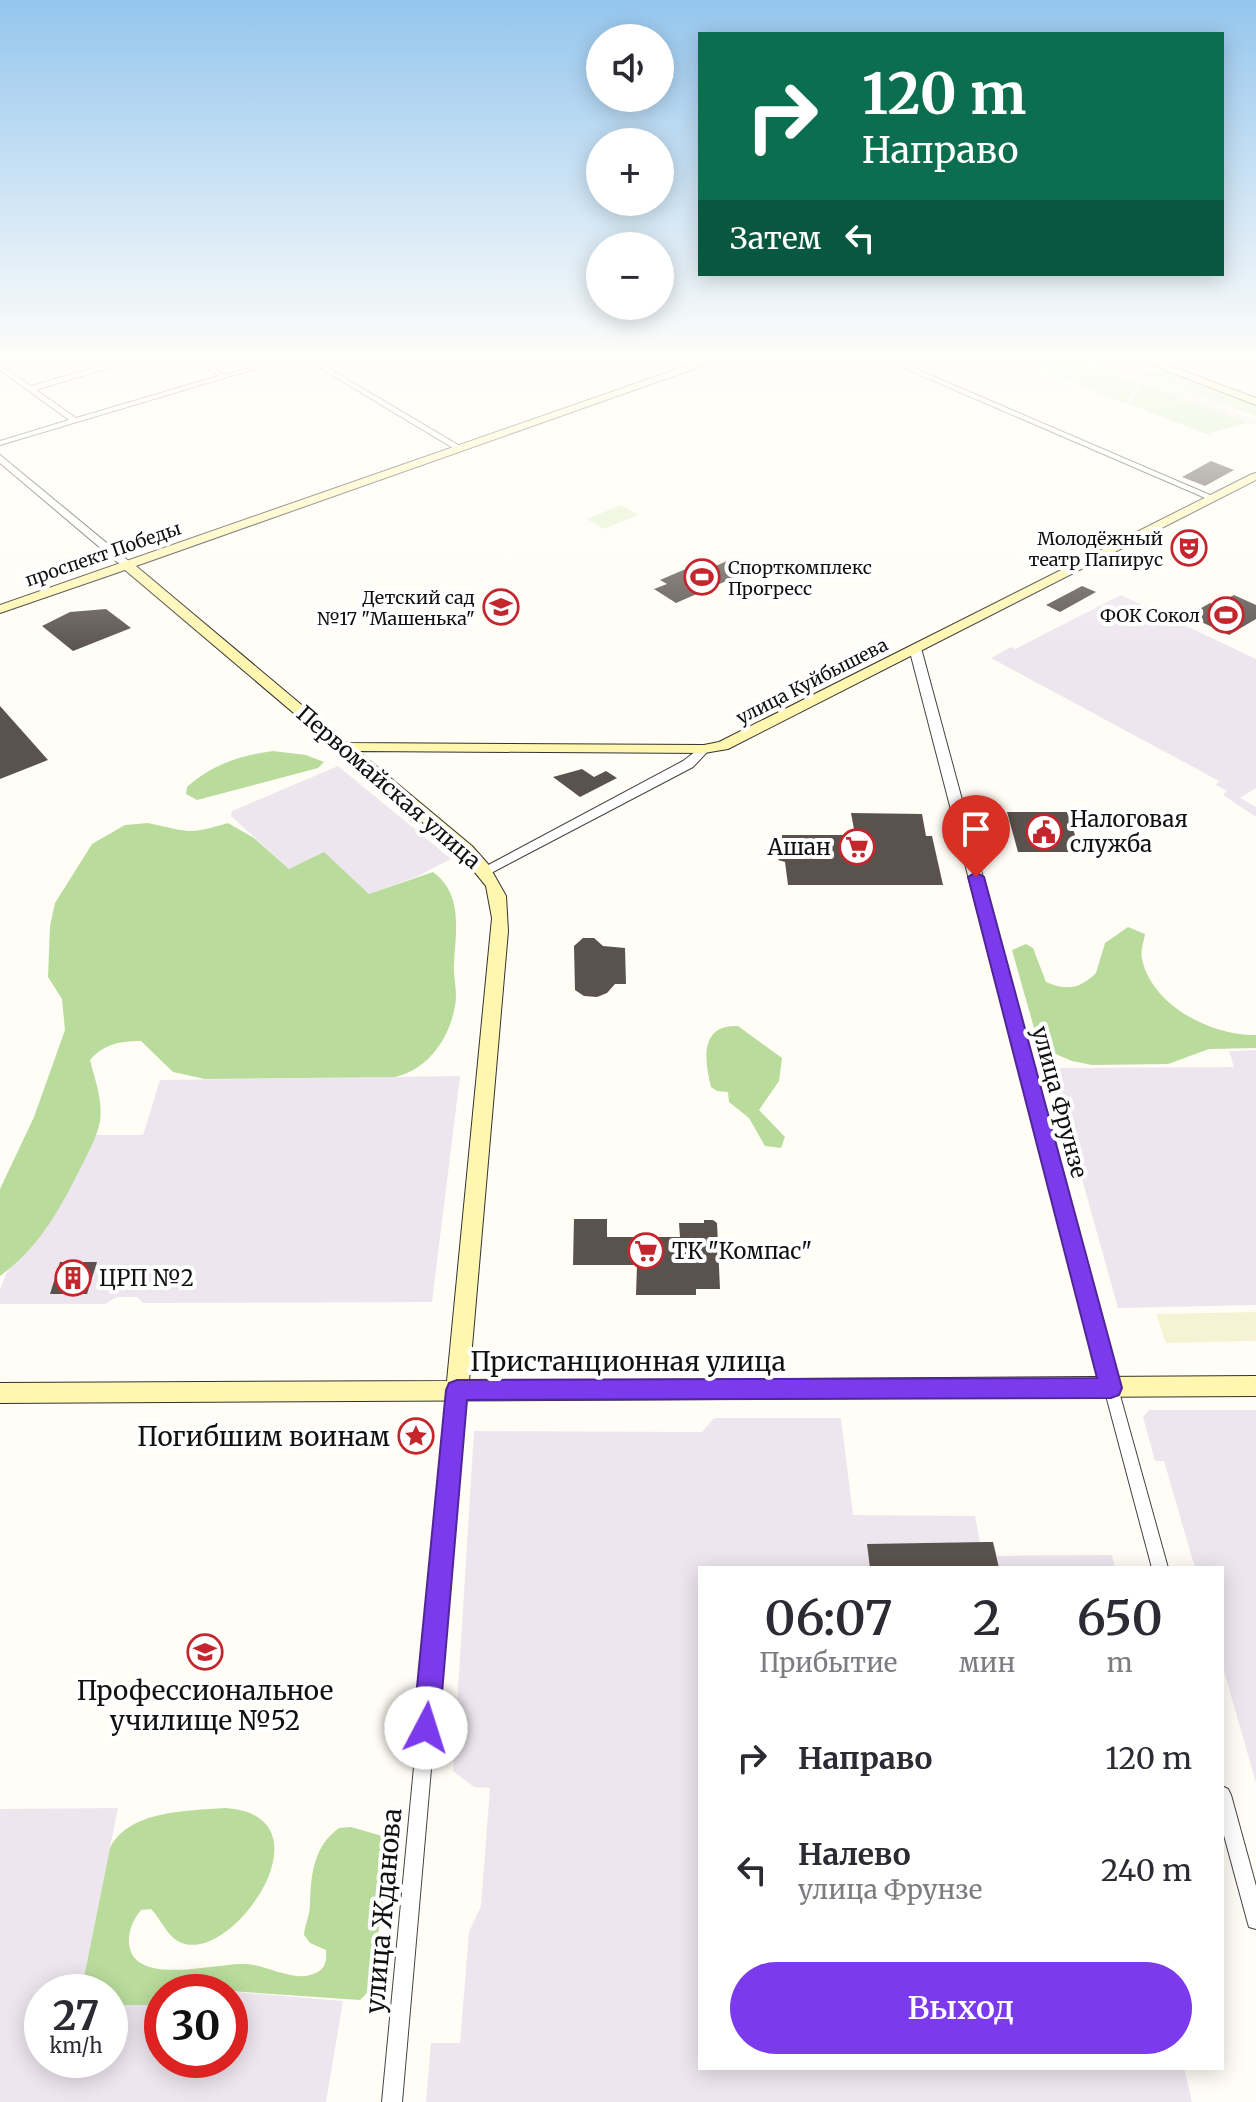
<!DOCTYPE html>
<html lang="ru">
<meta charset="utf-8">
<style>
:root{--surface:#fff;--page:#f2f2f3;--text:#2b2b33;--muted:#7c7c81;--accent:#7c3aed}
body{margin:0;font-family:Merriweather,serif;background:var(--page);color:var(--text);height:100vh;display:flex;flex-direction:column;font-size:30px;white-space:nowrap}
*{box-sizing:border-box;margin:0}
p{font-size:26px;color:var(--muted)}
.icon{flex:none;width:44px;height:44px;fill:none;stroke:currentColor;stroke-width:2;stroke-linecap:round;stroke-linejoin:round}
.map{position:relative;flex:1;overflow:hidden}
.panel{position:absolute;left:698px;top:1566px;width:526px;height:504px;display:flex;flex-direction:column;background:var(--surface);border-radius:0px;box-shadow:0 4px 20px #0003}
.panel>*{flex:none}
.guide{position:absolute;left:698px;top:32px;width:526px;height:244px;border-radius:0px;box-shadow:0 4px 20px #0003;background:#0b6e4f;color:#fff;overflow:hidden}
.fabs{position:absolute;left:586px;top:24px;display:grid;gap:16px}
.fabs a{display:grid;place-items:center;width:88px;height:88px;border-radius:50%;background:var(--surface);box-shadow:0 4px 20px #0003;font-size:40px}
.speed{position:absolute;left:24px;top:1974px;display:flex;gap:16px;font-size:40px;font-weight:700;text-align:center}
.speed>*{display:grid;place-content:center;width:104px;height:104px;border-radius:50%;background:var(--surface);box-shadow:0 4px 20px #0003;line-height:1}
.speed small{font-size:20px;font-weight:400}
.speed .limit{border:12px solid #d22;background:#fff;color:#111}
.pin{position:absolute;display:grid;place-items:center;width:68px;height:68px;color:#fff;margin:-82px -34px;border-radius:50% 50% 50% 0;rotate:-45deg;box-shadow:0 0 8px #0007}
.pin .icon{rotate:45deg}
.me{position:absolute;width:88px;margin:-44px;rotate:5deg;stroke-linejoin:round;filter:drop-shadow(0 0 6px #0008)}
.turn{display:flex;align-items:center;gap:28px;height:168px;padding:0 32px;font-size:36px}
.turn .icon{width:104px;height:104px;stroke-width:2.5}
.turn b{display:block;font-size:56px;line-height:68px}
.then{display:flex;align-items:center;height:76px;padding:0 32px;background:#0003;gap:16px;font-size:30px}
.eta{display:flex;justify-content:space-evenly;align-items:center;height:136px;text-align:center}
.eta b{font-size:48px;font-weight:600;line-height:56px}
.cta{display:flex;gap:16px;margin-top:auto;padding:16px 32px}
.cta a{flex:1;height:92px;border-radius:48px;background:var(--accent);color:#fff;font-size:32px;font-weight:600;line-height:92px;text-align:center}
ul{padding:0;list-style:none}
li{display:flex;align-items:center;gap:24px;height:112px;padding:0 32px}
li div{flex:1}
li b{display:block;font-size:30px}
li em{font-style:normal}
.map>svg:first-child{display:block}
</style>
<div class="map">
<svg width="1256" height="2102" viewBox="0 0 1256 2102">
<rect width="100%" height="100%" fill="#fffdf5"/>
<!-- industrial -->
<g fill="#eee6ef">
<path d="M1121 595 1256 659V788L1240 798 1256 807V817L1223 795 1227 791 1216 785 1219 781 991 658 1011 647 1015 649Z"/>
<path d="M338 766 451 859 416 877 369 894 324 853 289 869 231 816 232 811Z"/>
<path d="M1256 1050V1305L1118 1308 1051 1068 1234 1067 1229 1051Z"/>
<path d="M460 1076 432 1302 160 1303H143L137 1297H117L105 1304H0V1290L6 1274 52 1209 77 1135H143L160 1080Z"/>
<path d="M1149 1410H1256V1783L1222 1664V1568H1195L1164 1461H1155L1143 1417Z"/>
<path d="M714 1418H841L853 1515 975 1516 980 1542H993L997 1556 1112 1555 1115 1568H700V2068H1184L1192 2102H426L431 2043H460L469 1932 481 1906 490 1788 474 1787 453 1771 474 1431 702 1432Z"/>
<path d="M118 1808 81 1992H42V2060H110V2005H162V2060H230V1992H198L199 1989 343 2001 326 2102H0V1809Z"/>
</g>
<!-- farmland -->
<path fill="#f6f3d4" d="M1256 1312V1341L1166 1343 1156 1314Z"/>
<!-- green -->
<g fill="#d5ebbd">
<path d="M1052 359H1082L1116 373 1115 377 1139 382 1127 404 1042 370Z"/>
<path d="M1162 370 1256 405V416L1142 373Z"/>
<path d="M1142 382 1248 423 1206 434 1129 404Z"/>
</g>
<!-- forest -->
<g fill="#b9dc9c">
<path d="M273 751 306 755 324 762 318 768 197 800 186 794 187 787C211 765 241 755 273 751Z"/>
<path d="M148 823C190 832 187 835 228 823L254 838 289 869 324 852 369 894 433 872C463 894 456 930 454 963 453 978 458 992 455 1006 449 1040 427 1070 395 1077L205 1079 173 1072 141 1041C120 1041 104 1044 90 1060 95 1080 103 1100 100 1121 97 1137 88 1153 81 1167 60 1209 39 1248 0 1276V1189L34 1117 65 1030 62 999 48 977 50 926 55 903 92 844 125 825Z"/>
<path d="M1128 927 1145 934C1144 941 1140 952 1142 959 1152 1006 1212 1036 1256 1035V1048L1209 1049 1168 1064 1092 1065 1072 1061 1051 1052 1036 1035 1012 950 1026 944 1033 948 1046 982C1066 991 1080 989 1096 973L1105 943Z"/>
<path d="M738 1026 782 1058 779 1081 759 1110 785 1137 781 1148 765 1146 749 1118 729 1102 728 1092 717 1091 711 1087C704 1058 700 1025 738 1026Z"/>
<path d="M225 1808C333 1815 238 1957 185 1944 168 1940 162 1920 151 1909L141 1910C133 1920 128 1931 129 1944 134 1988 216 1962 246 1964 266 1965 293 1982 313 1974 325 1970 327 1962 326 1950L310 1943 304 1935C305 1924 310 1915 310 1904 311 1875 313 1847 339 1828L351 1827 382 1836 389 1854 372 1980 368 1992 360 2000 200 1989 198 1992H162V2005H110V1992H81L110 1848C129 1810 187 1811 225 1808Z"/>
</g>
<!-- pitch -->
<path fill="#e6f2cf" d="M621 505 638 515 604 529 587 519Z"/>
<!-- plaza -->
<path fill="#f1ede2" d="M1082 359H1096L1127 370 1101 359H1107L1209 397 1256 416 1203 399 1256 420V426L1198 404 1179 402V397L1132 379 1115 377V372Z"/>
<!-- building -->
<g fill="#5a524d">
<path d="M1211 461 1234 470 1205 486 1182 477Z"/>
<path d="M736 557 756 568 676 603 654 589 667 584 660 580 702 562 711 568Z"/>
<path d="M1082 586 1096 592 1060 612 1046 605Z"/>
<path d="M1234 595 1256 605V619L1229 635 1193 618 1201 613 1196 611 1210 603 1215 605Z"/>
<path d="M106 609 131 628 73 651 42 626 70 612Z"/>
<path d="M0 706 48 760 0 779Z"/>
<path d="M582 769 594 777 606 771 617 778 580 797 553 777Z"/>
<path d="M1007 812H1067L1081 852H1018Z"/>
<path d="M851 813 922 814 926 836H932L943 885H788L785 862 778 860 783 854 776 851 782 843V835H855Z"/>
<path d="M583 938H594L603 946 625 948 626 984H615L607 993 597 997 584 996 575 990 574 946Z"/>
<path d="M574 1219H607V1237H680L679 1223H704V1220H713L717 1223 720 1289H696V1295H636L637 1265H573Z"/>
<path d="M60 1262H97L87 1294H50Z"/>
<path d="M987 1542H993L999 1568H870L867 1544Z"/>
</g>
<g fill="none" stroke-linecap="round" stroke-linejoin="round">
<defs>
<g id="minor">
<path d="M125 359H137L36 390 76 418 219 376 193 359H201L225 375 276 359H288L0 445V441L69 420 0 370V365L31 386Z"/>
<path d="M305 359H313L465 449 458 451Z"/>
<path d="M883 359H893L1217 498 1210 500Z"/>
<path d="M1111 1381 1116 1383 1118 1388 1168 1568H1152L1104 1388 1106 1383Z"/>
<path d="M457 1383 462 1385 464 1390 402 2102H382L450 1390 452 1385Z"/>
<path d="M1222 1786 1228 1789 1231 1795 1256 1886V1929L1249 1927 1247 1920 1222 1828Z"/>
</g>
<g id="tertiary">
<path d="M0 455 131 563V567H123L0 463Z"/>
<path d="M915 644 921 648 1121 1388 1118 1394 1111 1397 1104 1394 1101 1388 909 648Z"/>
<path d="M704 745 710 749 693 767 491 873 486 875 479 870 683 761Z"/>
</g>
<g id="secondary">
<path d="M706 359H722L136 566 347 743 704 745 719 742 1252 474 1256 473V480L728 749 704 753 358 751 472 846 488 864 506 896 508 931 469 1381 1256 1376V1396L0 1403V1383L447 1381 492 918 486 886 460 854 125 570 0 613V605Z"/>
<path d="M1137 359H1152L1256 398V405Z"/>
</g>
</defs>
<!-- minor casing -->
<use href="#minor" stroke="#444" stroke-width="2"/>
<!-- tertiary casing -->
<use href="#tertiary" stroke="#444" stroke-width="2"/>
<!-- secondary casing -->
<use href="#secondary" stroke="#333" stroke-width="2"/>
<!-- minor -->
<use href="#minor" fill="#fff" fill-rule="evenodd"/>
<!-- tertiary -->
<use href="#tertiary" fill="#fff" fill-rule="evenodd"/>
<!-- secondary -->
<use href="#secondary" fill="#fff6b0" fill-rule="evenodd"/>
</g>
<!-- sky -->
<linearGradient id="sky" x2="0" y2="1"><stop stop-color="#95c6ee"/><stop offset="0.55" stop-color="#fffefa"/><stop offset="1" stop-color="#fffefa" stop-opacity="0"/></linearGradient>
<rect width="1256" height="654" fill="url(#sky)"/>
<!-- route -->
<path fill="#7c3aed" stroke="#51269a" stroke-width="2" d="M976 872 984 877 1122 1388 1119 1395 1111 1398 467 1400 439 1728 435 1737 426 1741 417 1737 413 1728 446 1390 449 1383 457 1380 1097 1378 968 877Z"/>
<!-- icons -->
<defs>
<symbol id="theatre-ring" viewBox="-11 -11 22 22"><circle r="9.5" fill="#fff" stroke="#c4262e" stroke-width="1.5"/><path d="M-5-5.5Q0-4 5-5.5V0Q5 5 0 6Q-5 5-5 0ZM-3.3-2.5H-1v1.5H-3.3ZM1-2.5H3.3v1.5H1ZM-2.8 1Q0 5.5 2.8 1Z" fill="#c4262e"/></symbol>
<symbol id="stadium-ring" viewBox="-11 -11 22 22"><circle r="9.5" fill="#fff" stroke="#c4262e" stroke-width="1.5"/><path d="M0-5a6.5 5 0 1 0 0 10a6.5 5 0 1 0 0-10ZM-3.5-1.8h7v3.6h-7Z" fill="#c4262e"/></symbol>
<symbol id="school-ring" viewBox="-11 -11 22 22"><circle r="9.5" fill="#fff" stroke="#c4262e" stroke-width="1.5"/><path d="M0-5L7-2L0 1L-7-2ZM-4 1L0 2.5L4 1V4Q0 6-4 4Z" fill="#c4262e"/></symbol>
<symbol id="civic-ring" viewBox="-11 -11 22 22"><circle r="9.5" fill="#fff" stroke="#c4262e" stroke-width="1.5"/><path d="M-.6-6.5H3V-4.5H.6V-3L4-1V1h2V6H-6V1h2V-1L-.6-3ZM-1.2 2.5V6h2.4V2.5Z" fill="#c4262e"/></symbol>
<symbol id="supermarket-ring" viewBox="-11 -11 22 22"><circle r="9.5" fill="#fff" stroke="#c4262e" stroke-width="1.5"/><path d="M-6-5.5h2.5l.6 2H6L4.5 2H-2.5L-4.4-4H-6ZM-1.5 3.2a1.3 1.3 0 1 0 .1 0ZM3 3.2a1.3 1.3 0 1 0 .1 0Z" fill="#c4262e"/></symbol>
<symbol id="building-ring" viewBox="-11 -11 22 22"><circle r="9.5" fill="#fff" stroke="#c4262e" stroke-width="1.5"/><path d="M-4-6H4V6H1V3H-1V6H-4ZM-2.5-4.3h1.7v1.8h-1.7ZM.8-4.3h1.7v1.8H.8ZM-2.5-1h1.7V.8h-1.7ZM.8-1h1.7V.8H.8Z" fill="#c4262e"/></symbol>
<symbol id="sight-ring" viewBox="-11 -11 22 22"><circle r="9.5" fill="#fff" stroke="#c4262e" stroke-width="1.5"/><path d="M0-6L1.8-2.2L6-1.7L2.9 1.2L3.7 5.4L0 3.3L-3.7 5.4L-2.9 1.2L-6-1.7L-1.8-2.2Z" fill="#c4262e"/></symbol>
<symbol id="university-ring" viewBox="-11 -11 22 22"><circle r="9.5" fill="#fff" stroke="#c4262e" stroke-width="1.5"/><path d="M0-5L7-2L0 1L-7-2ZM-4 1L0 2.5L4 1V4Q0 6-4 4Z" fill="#c4262e"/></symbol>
</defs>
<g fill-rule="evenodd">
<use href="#theatre-ring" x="1169" y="528" width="40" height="40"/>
<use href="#stadium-ring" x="682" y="557" width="40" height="40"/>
<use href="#school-ring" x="481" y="587" width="40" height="40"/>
<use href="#stadium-ring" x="1206" y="595" width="40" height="40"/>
<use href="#civic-ring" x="1024" y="812" width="40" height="40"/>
<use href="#supermarket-ring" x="837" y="827" width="40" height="40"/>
<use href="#supermarket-ring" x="626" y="1231" width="40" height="40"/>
<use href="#building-ring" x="53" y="1258" width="40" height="40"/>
<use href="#sight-ring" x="396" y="1416" width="40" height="40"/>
<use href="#university-ring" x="185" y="1632" width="40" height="40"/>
</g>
<g text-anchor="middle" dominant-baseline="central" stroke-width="8" stroke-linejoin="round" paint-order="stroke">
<!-- far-poi labels -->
<g font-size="18" fill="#111" stroke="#fff" text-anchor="end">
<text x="1163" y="538">Молодёжный<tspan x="1163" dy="21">театр Папирус</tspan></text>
<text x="728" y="567" text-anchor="start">Спорткомплекс<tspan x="728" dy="21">Прогресс</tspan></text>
<text x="475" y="597">Детский сад<tspan x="475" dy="21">№17 "Машенька"</tspan></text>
<text x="1200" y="615">ФОК Сокол</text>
</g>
<!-- far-street labels -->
<g font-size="18" fill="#111" stroke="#fff">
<text transform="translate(103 554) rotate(-19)">проспект Победы</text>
<text transform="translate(812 681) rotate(-27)">улица Куйбышева</text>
</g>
<!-- street labels -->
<g font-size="22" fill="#111" stroke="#fff">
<text transform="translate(389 787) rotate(41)">Первомайская улица</text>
<text transform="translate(1060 1102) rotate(75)">улица Фрунзе</text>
</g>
<!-- poi labels -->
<g font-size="22" fill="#111" stroke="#fff" text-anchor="start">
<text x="1070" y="819">Налоговая<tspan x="1070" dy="25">служба</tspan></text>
<text x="831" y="847" text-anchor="end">Ашан</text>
<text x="672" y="1251">ТК "Компас"</text>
<text x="99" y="1278">ЦРП №2</text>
</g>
<!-- near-street labels -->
<g font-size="26" fill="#111" stroke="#fff">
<text x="628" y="1361">Пристанционная улица</text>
<text transform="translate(383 1911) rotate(-85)">улица Жданова</text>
</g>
<!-- near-poi labels -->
<g font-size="26" fill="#111" stroke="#fff" text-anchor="end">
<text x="390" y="1436">Погибшим воинам</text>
<text x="205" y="1690" text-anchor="middle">Профессиональное<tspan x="205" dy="30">училище №52</tspan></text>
</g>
</g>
</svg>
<div class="fabs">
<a><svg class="icon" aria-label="sound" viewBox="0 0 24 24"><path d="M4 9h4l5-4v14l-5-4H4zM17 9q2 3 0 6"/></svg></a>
<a>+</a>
<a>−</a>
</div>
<div class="speed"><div>27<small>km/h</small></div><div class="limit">30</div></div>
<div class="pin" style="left:976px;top:877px;background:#d93025"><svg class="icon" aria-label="arrive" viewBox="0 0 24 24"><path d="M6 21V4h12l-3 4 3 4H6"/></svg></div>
<svg class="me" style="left:426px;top:1728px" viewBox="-20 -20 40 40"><circle r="19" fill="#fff"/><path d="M0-13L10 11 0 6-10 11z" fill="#7c3aed"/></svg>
<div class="guide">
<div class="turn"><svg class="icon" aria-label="right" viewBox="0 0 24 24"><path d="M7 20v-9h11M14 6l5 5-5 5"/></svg><div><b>120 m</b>Направо</div></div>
<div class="then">Затем<svg class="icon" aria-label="left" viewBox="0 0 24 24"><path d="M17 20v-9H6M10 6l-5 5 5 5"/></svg></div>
</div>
<section class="panel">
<div class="eta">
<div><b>06:07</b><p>Прибытие</p></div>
<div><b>2</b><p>мин</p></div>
<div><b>650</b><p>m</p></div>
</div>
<ul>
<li><svg class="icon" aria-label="right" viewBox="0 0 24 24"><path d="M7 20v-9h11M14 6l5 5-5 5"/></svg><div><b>Направо</b></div><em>120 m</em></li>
<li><svg class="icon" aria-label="left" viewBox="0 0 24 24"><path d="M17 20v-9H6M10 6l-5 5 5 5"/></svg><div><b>Налево</b><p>улица Фрунзе</p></div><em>240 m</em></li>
</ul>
<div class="cta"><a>Выход</a></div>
</section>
</div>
